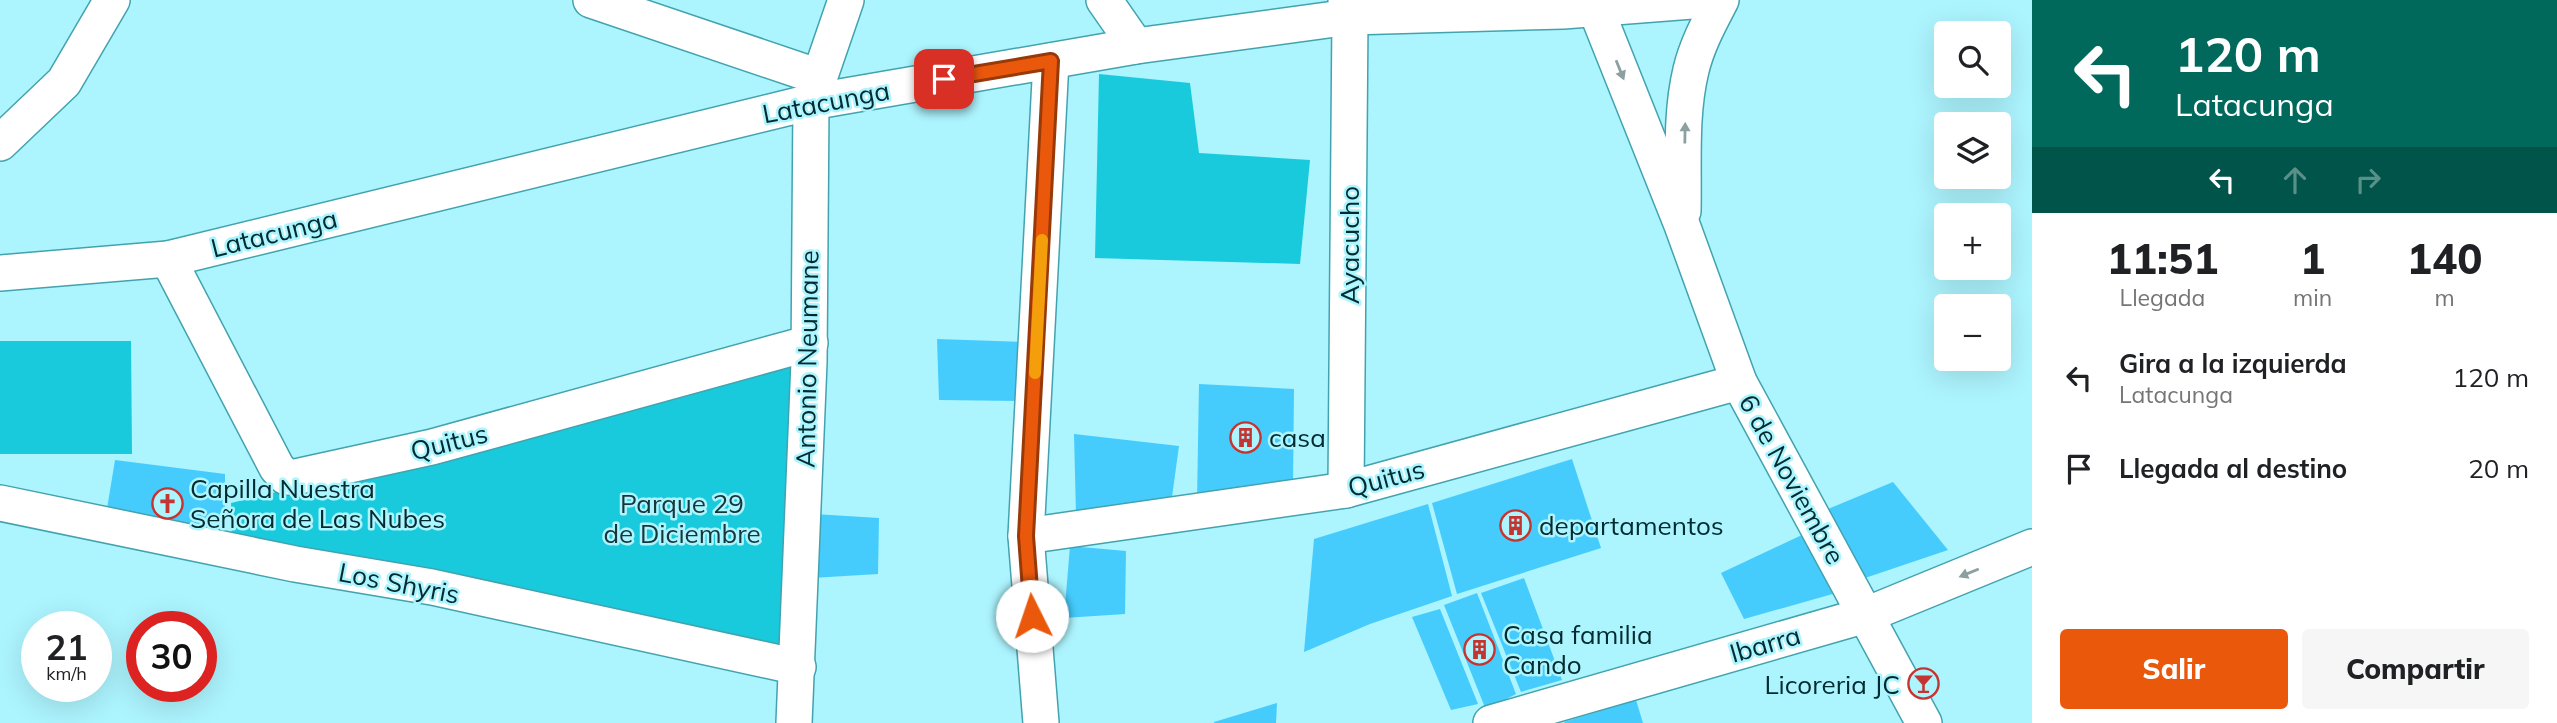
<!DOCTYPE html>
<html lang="es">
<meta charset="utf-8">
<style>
:root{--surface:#fff;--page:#f6f6f6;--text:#202124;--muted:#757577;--accent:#ea580c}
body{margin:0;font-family:Mulish,sans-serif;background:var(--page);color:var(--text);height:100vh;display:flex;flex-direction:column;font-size:26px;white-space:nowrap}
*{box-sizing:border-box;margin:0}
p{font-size:23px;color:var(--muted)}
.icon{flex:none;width:38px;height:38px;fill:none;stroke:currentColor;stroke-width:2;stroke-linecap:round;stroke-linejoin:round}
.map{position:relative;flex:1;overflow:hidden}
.panel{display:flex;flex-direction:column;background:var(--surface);width:525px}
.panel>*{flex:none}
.hud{background:#00695c;color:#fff;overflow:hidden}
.controls{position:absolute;left:1934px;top:21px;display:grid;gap:14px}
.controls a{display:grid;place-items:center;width:77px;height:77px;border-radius:7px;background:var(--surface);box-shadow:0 7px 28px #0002;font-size:35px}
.speed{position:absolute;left:21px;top:611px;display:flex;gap:14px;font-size:35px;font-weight:700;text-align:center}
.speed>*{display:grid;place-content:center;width:91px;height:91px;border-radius:50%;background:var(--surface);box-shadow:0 7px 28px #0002;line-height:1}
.speed small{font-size:18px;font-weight:400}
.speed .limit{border:10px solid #d22;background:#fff;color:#111}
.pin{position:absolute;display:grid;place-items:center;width:60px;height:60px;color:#fff;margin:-30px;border-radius:14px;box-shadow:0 4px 10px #0006}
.me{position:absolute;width:77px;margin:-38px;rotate:356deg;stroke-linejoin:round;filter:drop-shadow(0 0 5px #0008)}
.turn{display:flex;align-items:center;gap:24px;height:147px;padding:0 28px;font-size:32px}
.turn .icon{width:91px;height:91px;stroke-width:2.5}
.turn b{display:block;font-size:49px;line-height:60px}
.lanes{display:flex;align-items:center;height:66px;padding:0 28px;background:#0003;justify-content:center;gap:35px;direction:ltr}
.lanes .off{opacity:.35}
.eta{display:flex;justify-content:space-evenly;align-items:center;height:119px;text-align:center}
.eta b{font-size:42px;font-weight:800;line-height:49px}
.cta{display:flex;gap:14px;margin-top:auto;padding:14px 28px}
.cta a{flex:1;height:80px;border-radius:7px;background:var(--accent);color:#fff;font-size:28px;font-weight:800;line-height:80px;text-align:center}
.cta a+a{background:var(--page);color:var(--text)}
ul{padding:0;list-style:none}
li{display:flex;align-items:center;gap:21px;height:91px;padding:0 28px}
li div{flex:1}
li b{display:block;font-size:26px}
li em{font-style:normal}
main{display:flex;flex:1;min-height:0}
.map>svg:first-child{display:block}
</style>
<main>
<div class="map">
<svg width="2032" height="723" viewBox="0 0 2032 723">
<rect width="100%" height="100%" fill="#acf4fe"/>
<!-- green -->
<g fill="#19cadc">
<path d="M1099 74 1190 83 1199 153 1310 160 1300 264 1095 258Z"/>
<path d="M0 341H131L132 454H0Z"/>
<path d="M809 362 798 667 232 551 231 503Z"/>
</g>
<!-- building -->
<g fill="#45ccfd">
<path d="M937 339 1022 342 1018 401 939 400Z"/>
<path d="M1199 384 1294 389 1293 485 1197 501Z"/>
<path d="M1074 434 1179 446 1171 504 1076 514Z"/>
<path d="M1572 459 1601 548 1457 594 1432 503Z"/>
<path d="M115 460 225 474V539L106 515Z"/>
<path d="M1893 482 1948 550 1865 578 1828 509Z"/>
<path d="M1428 504 1452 596 1370 624 1304 652 1314 539Z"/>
<path d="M814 514 879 518 878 574 812 578Z"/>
<path d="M1804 534 1836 593 1744 619 1721 573Z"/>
<path d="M1070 546 1126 551 1125 614 1064 618Z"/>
<path d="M1524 578 1562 680 1521 692 1481 593Z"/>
<path d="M1477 593 1516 694 1486 710 1444 605Z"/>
<path d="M1440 609 1478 704 1451 710 1412 617Z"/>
<path d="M1636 700 1643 723H1565L1564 722Z"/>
<path d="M1277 703 1276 723H1214V722Z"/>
</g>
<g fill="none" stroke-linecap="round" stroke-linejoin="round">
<defs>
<g id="minor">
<path d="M591 0 819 77"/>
<path d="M1104 0 1136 46"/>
<path d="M1346 0 1350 17 1346 490"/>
<path d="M1595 7 1682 225 1739 382 1924 723"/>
<path d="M0 143 64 82 112 0"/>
<path d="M1683 211C1684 165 1680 115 1691 70 1697 45 1709 23 1721 0"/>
<path d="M168 259 277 468 286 477H295L432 447 810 343"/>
<path d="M0 273 168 259 811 102 1136 46 1350 17 1563 11 1705 0"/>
<path d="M0 503 295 564 432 587 798 667"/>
<path d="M1026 536 1346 490 1739 382"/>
<path d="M794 723 809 362 811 102 846 0"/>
<path d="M1041 723 1026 536 1051 61"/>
<path d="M1491 723 1866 615 2032 547"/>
</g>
</defs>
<!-- minor casing -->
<use href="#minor" stroke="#42a3af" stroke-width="38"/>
<!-- minor -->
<use href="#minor" stroke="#fff" stroke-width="35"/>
</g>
<!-- one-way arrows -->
<defs><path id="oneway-solid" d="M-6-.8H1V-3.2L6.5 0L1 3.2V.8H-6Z" transform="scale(1.75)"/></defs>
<g fill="#8ca0a2">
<use href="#oneway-solid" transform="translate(1620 70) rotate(68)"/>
<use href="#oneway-solid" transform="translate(1685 133) rotate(-89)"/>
<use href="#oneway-solid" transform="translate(1969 573) rotate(158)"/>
</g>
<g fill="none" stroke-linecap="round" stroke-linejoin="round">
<defs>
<path id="route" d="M944 79 1051 61 1026 536 1032 616"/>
</defs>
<!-- route casing -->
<use href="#route" stroke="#983908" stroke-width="18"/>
<!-- route -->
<use href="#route" stroke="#ea580c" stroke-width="12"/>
<!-- slow -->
<path stroke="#f59e0b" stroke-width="12" d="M1035 373 1042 240"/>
</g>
<!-- icons -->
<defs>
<symbol id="building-ring" viewBox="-11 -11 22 22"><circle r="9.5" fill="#acf4fe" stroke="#c43532" stroke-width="1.5"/><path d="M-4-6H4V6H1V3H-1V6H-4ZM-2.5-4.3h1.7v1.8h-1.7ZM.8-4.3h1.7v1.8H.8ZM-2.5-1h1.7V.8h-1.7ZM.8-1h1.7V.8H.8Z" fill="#c43532"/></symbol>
<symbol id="church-ring" viewBox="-11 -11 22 22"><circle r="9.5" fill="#acf4fe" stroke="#c43532" stroke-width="1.5"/><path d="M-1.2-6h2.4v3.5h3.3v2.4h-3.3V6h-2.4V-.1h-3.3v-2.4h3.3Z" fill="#c43532"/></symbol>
<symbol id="bar-ring" viewBox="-11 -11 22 22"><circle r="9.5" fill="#acf4fe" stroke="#c43532" stroke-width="1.5"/><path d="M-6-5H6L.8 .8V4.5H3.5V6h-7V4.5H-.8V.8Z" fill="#c43532"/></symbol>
</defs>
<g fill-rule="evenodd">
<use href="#building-ring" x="1228" y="420" width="35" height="35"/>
<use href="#church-ring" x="150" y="486" width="35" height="35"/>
<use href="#building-ring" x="1498" y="508" width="35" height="35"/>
<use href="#building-ring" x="1462" y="632" width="35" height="35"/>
<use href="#bar-ring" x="1906" y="666" width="35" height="35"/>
</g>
<g text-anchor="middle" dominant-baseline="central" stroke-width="5" stroke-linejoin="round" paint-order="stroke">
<!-- street labels -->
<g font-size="26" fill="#002b30" stroke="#acf4fe">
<text transform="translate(826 102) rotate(-11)">Latacunga</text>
<text transform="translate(274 233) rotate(-14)">Latacunga</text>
<text transform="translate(1349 245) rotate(-90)">Ayacucho</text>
<text transform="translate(807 359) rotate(-89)">Antonio Neumane</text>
<text transform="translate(449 442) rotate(-14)">Quitus</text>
<text transform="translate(1386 478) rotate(-15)">Quitus</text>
<text transform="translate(1792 479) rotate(61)">6 de Noviembre</text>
<text transform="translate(399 583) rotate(11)">Los Shyris</text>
<text transform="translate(1765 644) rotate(-16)">Ibarra</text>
</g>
<!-- poi labels -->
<g font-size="26" fill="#002b30" stroke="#acf4fe" text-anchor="start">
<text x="1269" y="437">casa</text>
<text x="190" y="488">Capilla Nuestra<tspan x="190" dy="30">Señora de Las Nubes</tspan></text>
<text x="1539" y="525">departamentos</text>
<text x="1503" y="634">Casa familia<tspan x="1503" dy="30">Cando</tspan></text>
<text x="1900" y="684" text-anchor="end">Licoreria JC</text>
</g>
<!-- park labels -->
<g font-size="26" fill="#15363b" stroke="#acf4fe">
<text x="682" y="503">Parque 29<tspan x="682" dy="30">de Diciembre</tspan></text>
</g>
</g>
</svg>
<div class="controls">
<a><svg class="icon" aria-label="search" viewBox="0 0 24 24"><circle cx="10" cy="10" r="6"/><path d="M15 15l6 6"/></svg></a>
<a><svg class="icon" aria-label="layers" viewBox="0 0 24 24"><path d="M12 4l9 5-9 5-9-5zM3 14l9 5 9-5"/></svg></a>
<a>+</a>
<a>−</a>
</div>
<div class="speed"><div>21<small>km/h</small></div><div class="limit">30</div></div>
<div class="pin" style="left:944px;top:79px;background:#d93025"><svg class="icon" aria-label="arrive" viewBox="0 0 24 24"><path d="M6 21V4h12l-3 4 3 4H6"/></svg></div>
<svg class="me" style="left:1032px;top:616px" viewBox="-20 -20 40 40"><circle r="19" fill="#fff"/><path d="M0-13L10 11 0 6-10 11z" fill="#ea580c"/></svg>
</div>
<section class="panel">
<div class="hud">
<div class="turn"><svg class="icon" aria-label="left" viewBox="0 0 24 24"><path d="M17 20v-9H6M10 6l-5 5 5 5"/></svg><div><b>120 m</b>Latacunga</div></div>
<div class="lanes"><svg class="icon" aria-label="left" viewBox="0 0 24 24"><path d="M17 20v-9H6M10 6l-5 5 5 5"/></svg><svg class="icon off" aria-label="ahead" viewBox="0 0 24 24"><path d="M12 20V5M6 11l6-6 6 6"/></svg><svg class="icon off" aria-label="right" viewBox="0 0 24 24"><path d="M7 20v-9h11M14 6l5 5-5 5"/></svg></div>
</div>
<div class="eta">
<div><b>11:51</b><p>Llegada</p></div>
<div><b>1</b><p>min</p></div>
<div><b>140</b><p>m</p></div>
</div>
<ul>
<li><svg class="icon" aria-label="left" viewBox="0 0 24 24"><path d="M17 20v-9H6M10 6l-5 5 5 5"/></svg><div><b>Gira a la izquierda</b><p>Latacunga</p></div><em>120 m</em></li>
<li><svg class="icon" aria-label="arrive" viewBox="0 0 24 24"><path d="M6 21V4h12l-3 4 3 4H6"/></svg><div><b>Llegada al destino</b></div><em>20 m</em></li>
</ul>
<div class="cta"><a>Salir</a><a>Compartir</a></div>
</section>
</main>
